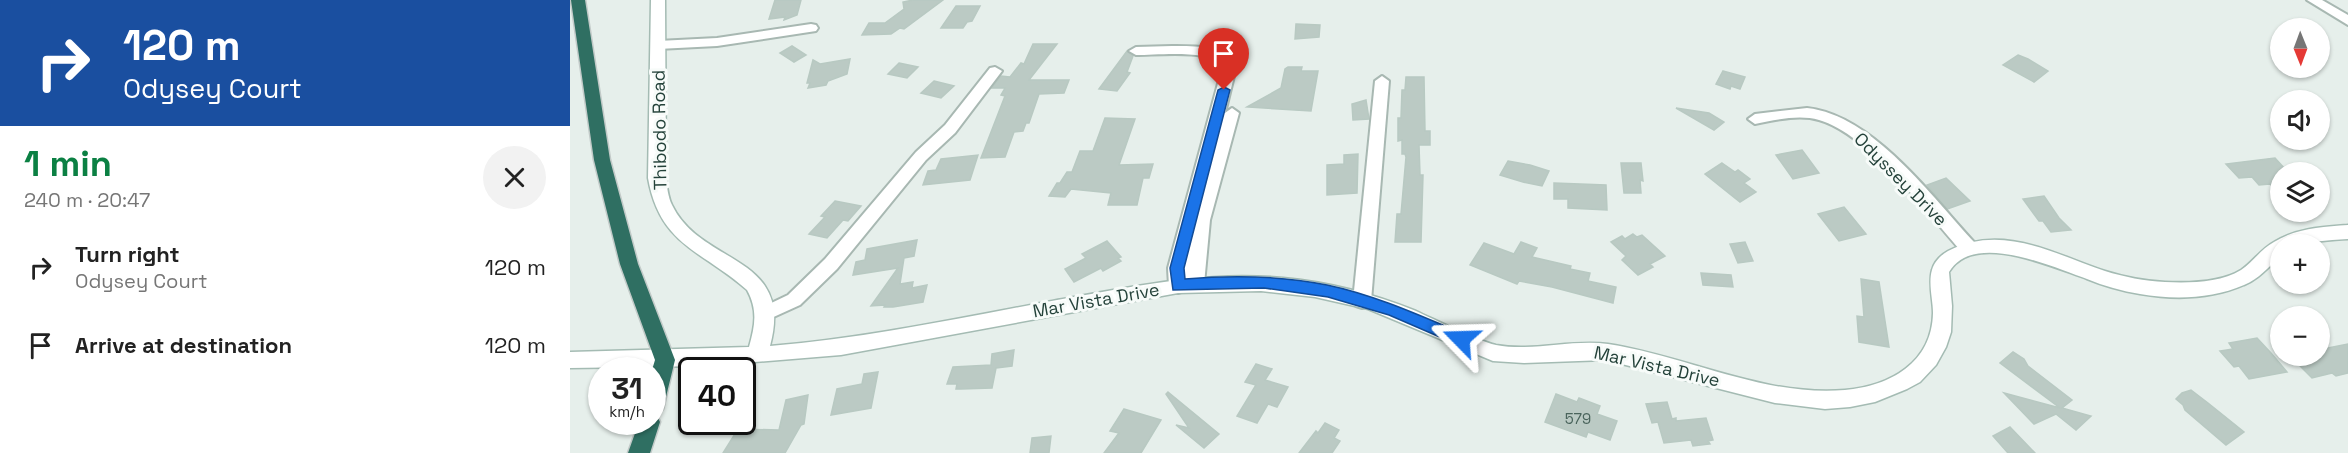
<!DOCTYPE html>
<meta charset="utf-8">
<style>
:root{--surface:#fff;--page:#f2f2f2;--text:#222;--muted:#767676;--accent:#0b8043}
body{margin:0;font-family:"Space Grotesk",sans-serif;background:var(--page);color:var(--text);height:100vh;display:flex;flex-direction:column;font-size:22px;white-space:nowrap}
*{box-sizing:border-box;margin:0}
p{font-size:20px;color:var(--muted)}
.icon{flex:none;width:33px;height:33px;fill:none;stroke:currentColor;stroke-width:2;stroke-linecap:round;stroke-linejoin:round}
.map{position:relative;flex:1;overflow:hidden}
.side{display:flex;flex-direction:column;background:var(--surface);width:570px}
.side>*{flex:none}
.banner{background:#1a4fa0;color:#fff;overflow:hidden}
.needle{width:39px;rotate:179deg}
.fabs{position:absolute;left:1700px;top:18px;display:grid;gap:12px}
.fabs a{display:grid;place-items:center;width:60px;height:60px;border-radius:50%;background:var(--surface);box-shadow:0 2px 4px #0004;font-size:30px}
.speed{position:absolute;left:18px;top:357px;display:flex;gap:12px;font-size:30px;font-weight:700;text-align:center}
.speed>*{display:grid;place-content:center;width:78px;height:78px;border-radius:50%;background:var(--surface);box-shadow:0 2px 4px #0004;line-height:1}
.speed small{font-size:15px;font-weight:400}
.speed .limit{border:3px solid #111;border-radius:9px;background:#fff;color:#111}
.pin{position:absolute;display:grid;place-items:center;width:51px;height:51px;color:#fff;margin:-62px -26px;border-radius:50% 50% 50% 0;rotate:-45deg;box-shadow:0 0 6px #0007}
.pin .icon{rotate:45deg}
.me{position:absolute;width:66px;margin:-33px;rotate:292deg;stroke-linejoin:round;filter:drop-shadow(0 0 4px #0008)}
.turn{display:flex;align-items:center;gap:21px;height:126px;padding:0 24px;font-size:27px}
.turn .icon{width:78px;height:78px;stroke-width:2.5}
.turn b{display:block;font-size:42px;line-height:51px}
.round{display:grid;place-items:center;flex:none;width:63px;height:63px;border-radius:32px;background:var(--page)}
.headline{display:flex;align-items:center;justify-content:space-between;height:102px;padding:0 24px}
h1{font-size:36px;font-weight:700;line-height:45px;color:var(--accent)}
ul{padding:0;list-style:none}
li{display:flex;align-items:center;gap:18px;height:78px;padding:0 24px}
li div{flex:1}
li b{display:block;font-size:22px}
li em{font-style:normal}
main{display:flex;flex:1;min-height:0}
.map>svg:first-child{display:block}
</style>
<main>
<section class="side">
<div class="banner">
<div class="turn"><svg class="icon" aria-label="right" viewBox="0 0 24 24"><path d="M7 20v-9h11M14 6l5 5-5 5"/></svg><div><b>120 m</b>Odysey Court</div></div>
</div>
<div class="headline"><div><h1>1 min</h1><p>240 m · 20:47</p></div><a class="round"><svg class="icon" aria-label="close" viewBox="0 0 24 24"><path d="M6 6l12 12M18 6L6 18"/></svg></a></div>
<ul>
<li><svg class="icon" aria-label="right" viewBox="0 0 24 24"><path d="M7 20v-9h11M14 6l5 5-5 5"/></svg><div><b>Turn right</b><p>Odysey Court</p></div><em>120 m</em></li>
<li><svg class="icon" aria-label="arrive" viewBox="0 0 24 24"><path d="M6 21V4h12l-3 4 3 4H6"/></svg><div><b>Arrive at destination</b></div><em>120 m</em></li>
</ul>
</section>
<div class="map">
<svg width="1778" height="453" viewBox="0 0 1778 453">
<rect width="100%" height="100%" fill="#e6efeb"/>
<!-- building -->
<g fill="#bbcac4" stroke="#b8c9c2" stroke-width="1.5">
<path d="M205 0H231L227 15 214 20 215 17 199 19Z"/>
<path d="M343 0H373L334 29 330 28 321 34 292 35 299 23H315L334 9 333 2Z"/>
<path d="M386 6H410L402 21 397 22 393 28H371Z"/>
<path d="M726 24 750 25 749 37 725 39Z"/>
<path d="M463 44H487L459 80H499L494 93 469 94 459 123H456L453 131 444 132 435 157 411 158 435 96 431 95 435 88H422L431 76 440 77 451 63 454 64Z"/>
<path d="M222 46 236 55 224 62 210 53Z"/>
<path d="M557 51 563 56 557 72 560 73 547 91 529 89Z"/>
<path d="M1448 55 1458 59 1478 71 1464 82 1433 65Z"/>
<path d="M280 59 277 74 258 81 256 85 238 88 240 83H237L243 60 250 64Z"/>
<path d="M329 63 348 67 337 78 318 74Z"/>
<path d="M718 67H732L731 71H748L741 111 677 107 711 88 715 69Z"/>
<path d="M1153 71 1175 77 1170 89 1161 86 1160 89 1146 84Z"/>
<path d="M836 77H854L855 131H860V145H849L850 175H853L851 242H825L827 214H831L836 157 835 154H832V140L828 141V118H831L832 90H835Z"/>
<path d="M364 81 384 86 371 98 351 93Z"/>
<path d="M796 100 799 119 783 120 782 104Z"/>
<path d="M1106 108 1139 113 1154 122 1144 130Z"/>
<path d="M535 118 565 119 549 165 583 164 579 178H573L567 205H538L541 193 501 189 495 197 479 196 487 183H490L497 172H502L510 151H523Z"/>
<path d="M1232 150 1249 173 1223 179 1206 155Z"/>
<path d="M788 154 787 193 757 195V165L774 164V155Z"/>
<path d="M408 155 400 180 353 185 358 171 366 170 371 159Z"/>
<path d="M1705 158 1716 170H1710V194L1700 184 1689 185 1682 177 1669 178 1656 164Z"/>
<path d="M938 161 960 165 979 171 972 186 953 182 930 175Z"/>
<path d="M1051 163H1071L1073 181 1070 180 1071 193H1054Z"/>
<path d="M1152 163 1165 172 1168 170 1180 179 1174 183 1186 192 1170 202 1135 174Z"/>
<path d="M1376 178 1400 201 1377 209 1357 185Z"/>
<path d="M984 183 1036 185 1037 210 998 208V199H984Z"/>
<path d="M1474 196 1489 218 1501 230 1481 232 1473 221H1469L1453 199Z"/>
<path d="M265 201 291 206 278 221 273 220 257 238 239 234 255 217 251 216Z"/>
<path d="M1274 207 1296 234 1269 241 1248 214Z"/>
<path d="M1063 234 1067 237 1072 235 1095 256 1080 264 1083 267 1068 275 1052 260 1056 256 1041 242 1052 236 1055 239Z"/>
<path d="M347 240 344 256 334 258 330 284 343 282 342 288 357 285 353 302 323 307H314L315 305 301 306 328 268 283 275 286 262 295 260 297 249Z"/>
<path d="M537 241 551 257 548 258 551 261 533 271 531 268 504 282 495 269 516 258 512 254Z"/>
<path d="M951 242 967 248 962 257 1001 266 1000 269 1020 273 1018 281 1046 287 1043 303 982 287 949 281 947 284 900 265 914 243 944 254Z"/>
<path d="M1175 242 1183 261 1168 263 1160 244Z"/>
<path d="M1131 273 1161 275 1163 287 1133 285Z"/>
<path d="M1291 279 1309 282 1319 347 1289 342 1287 316 1294 317Z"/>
<path d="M1687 338 1701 353 1717 372 1679 379 1669 366 1664 367 1650 351 1663 349 1659 343Z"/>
<path d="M1749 339 1758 348 1778 344V373L1766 376 1762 373 1742 378 1726 362 1739 359 1736 356H1749Z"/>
<path d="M444 350 442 366 426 368 422 388 391 389H386L387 384H377L383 367 421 365 422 354Z"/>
<path d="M1443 352 1454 359 1458 366 1502 400 1492 408 1521 416 1506 430 1486 414 1464 424 1434 393 1490 408 1430 363Z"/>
<path d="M686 364 702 369 695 380 718 387 707 407 698 404 687 423 667 416 686 385 675 382Z"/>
<path d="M308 372 301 408 261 415 267 389 292 384 294 374Z"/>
<path d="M1621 390 1638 403 1674 432 1656 445 1615 410 1613 405 1606 399 1612 393Z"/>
<path d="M598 392 649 434 634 448 606 425 619 428 596 394Z"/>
<path d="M986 394 1007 402 1009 398 1030 406 1027 414 1047 421 1040 440 1018 432 1016 437 975 422Z"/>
<path d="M238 395 234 424 231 425 215 453H153L168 429 209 430 216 400Z"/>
<path d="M1097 402 1102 419 1106 418V421L1136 418 1143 440 1138 441 1140 444 1123 446 1121 440 1094 443 1088 422 1082 423 1076 404Z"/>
<path d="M554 409 591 420 571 453H534L549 433 540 431Z"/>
<path d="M755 423 769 430 764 438 770 441 762 453H729L746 431 748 433Z"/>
<path d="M1440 427 1465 453H1438L1423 436Z"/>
<path d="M481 436 479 453H460L462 438Z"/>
</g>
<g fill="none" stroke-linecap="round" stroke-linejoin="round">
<defs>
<g id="street">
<path d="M1737 0H1752L1778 15V25Z"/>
<path d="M241 24 246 25 248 28 246 31 147 46 88 49 81 45 88 41 147 38Z"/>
<path d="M602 46C624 46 653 45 667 64L655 113 662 108 669 113 640 220 634 284 631 289 625 291 619 289 617 285 614 291 608 293 602 291 599 286 598 268 653 65C637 49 588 55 566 55L559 51 566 47Z"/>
<path d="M425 67 432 71 385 133 356 160 267 269 230 305 197 320 191 318 188 313 191 308 218 295 255 259 346 152 375 125 420 68Z"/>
<path d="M812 76 819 81 801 301 798 306 792 308 786 306 783 301 805 81Z"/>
<path d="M1237 108C1303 115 1362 197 1405 243L1407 248 1405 253 1399 254 1393 253C1359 215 1297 133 1249 120 1229 114 1205 120 1185 124L1178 119 1185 114Z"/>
</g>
<path id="secondary" d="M81 0H95L96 178C97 187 98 197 102 205 131 266 225 254 200 346 300 338 399 316 498 298 570 285 639 271 713 278 759 282 804 294 846 311 868 321 905 340 926 345 963 352 1001 339 1038 344 1117 356 1194 397 1275 390 1320 386 1362 363 1363 313 1363 300 1358 283 1362 270 1364 262 1371 255 1378 251 1432 223 1484 254 1535 271 1554 277 1575 281 1595 282 1618 283 1650 283 1671 270 1683 262 1691 249 1704 242 1727 228 1751 227 1778 225V239C1755 240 1733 244 1710 244V257C1698 267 1689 279 1674 285 1642 299 1604 300 1570 294 1552 291 1534 286 1517 279 1484 268 1404 230 1379 272L1382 306 1381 332 1376 347 1366 365 1350 382 1337 389 1305 402 1280 407 1255 409 1205 403 1036 360 954 363 923 361 798 309 745 297 691 291 608 293 271 355 136 366 0 368V352L179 347C185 326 188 310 177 290 132 250 90 246 78 178Z"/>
<path id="highway" d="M1 0H15L40 160 68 264 105 360 93 409 87 416 90 422 80 453H58L69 422H82V370L85 360 50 264 24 160Z"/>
</defs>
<!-- street casing -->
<use href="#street" stroke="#a8b8b2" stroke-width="4"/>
<!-- secondary casing -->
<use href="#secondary" stroke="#a4bbb3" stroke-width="3"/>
<!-- highway casing -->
<use href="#highway" stroke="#c2cac8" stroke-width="3"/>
<!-- street -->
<use href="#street" fill="#fff" fill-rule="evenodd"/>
<!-- secondary -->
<use href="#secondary" fill="#fff" fill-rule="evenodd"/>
<!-- highway -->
<use href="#highway" fill="#2f6f62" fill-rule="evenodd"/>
</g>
<!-- route -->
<path fill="#1a73e8" stroke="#114b97" stroke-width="1.5" d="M654 87 660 90 614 268 615 279C662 275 712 276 757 285 805 295 851 316 896 335L898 339 896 344 891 346 886 344 819 315 758 297 694 288 603 290 600 268 648 90Z"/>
<g text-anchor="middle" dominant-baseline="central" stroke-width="6" stroke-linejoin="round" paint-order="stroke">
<!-- number labels -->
<g font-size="15" fill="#4a645c">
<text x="1008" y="418">579</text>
</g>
<!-- street labels -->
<g font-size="18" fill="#24423a" stroke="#f7fbf9">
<text transform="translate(89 130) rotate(-91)">Thibodo Road</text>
<text transform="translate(1331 179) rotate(45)">Odyssey Drive</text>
<text transform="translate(526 300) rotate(-10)">Mar Vista Drive</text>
<text transform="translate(1087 366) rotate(13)">Mar Vista Drive</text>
</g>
</g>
</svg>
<div class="fabs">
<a><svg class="needle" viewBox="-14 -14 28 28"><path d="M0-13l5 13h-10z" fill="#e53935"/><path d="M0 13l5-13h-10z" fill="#767676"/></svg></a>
<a><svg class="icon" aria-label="sound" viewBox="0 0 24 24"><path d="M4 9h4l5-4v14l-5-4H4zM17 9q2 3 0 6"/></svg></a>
<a><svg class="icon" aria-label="layers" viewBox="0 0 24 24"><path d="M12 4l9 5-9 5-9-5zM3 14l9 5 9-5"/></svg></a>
<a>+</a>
<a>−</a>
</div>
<div class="speed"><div>31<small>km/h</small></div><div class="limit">40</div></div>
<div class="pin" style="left:654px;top:90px;background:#d93025"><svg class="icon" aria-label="arrive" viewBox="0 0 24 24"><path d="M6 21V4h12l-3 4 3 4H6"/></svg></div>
<svg class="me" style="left:891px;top:339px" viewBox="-20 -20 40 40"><path d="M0-17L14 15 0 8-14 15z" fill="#1a73e8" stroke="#fff" stroke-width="4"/></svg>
</div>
</main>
